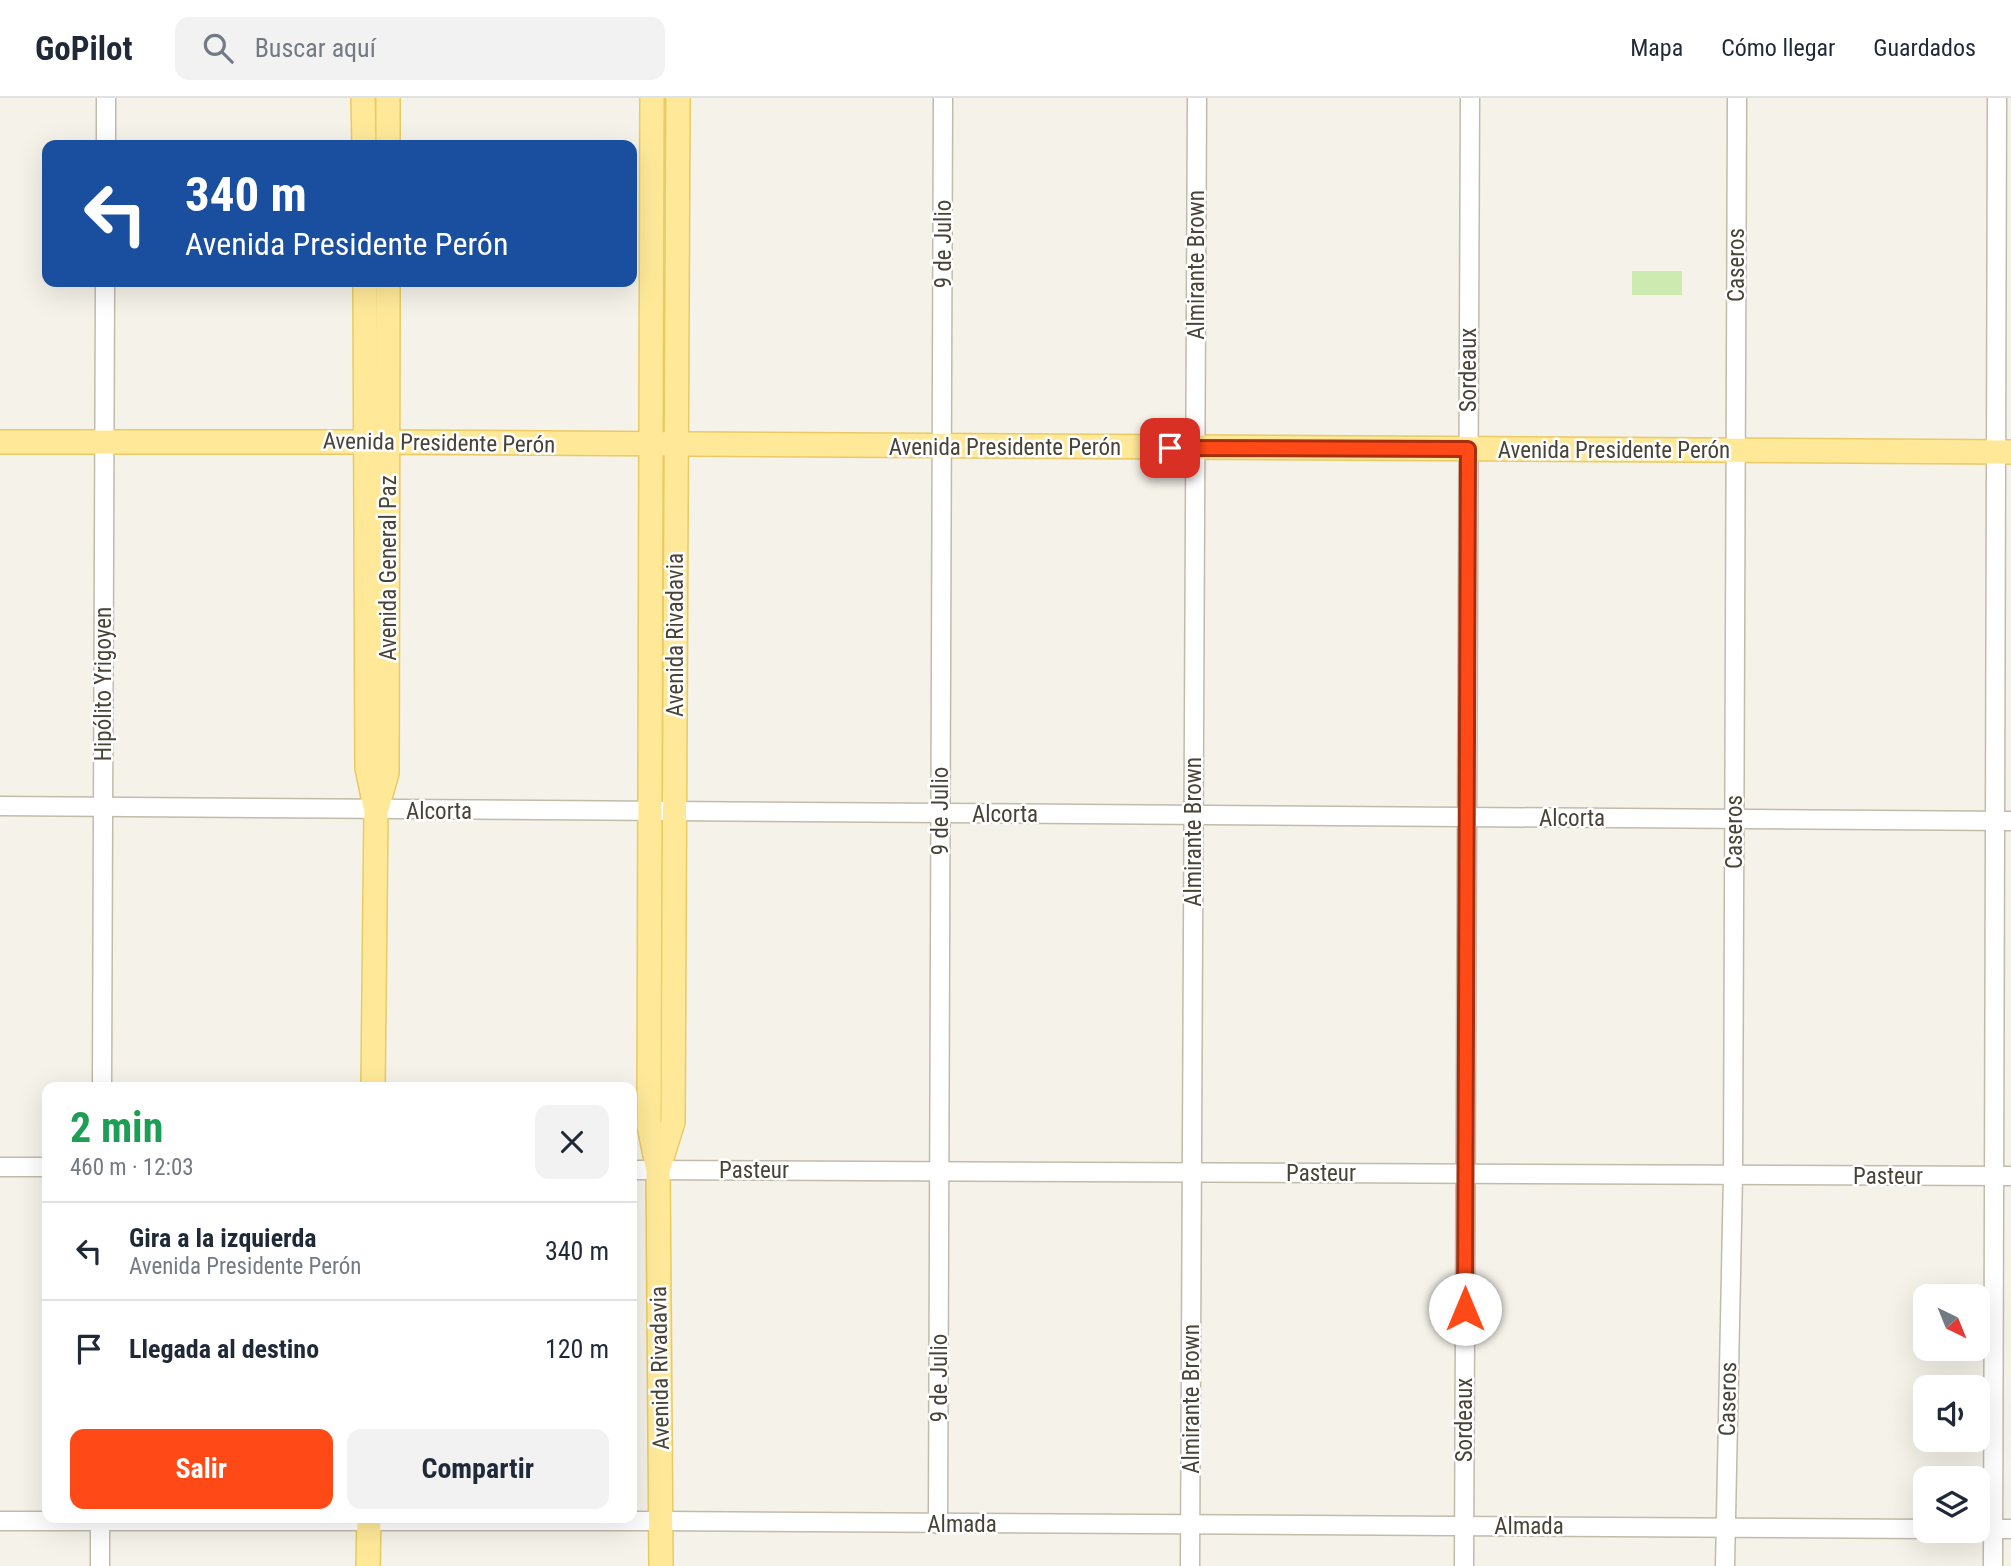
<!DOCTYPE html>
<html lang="es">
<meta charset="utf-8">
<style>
:root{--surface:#fff;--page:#f2f2f3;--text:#1f2937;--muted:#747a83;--line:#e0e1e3;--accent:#ff4917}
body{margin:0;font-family:"Roboto Condensed",sans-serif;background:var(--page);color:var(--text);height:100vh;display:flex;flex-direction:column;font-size:26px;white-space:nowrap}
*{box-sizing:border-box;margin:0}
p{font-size:23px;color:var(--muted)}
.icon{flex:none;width:38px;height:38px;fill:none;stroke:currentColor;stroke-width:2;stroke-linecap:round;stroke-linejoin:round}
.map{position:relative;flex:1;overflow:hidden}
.details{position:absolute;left:42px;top:984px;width:595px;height:441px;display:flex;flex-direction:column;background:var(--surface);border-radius:14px;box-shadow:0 7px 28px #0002}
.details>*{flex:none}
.hud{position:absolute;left:42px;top:42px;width:595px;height:147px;border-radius:14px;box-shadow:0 7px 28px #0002;background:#1a4fa0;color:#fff;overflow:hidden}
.needle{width:46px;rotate:137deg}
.buttons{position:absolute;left:1913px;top:1186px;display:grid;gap:14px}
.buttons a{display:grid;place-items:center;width:77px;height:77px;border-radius:14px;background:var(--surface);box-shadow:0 7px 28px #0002;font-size:35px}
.pin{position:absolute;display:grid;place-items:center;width:60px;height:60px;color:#fff;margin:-30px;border-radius:14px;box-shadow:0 4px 10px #0006}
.me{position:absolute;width:77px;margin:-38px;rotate:0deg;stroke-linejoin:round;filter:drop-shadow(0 0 5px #0008)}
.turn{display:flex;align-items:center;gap:24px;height:147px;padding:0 28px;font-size:32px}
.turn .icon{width:91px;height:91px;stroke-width:2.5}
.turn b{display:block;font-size:49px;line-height:60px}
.round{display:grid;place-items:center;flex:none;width:74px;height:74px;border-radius:14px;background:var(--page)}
.summary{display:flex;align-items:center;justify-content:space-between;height:119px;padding:0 28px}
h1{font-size:42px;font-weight:700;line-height:52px;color:#1e9e55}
.cta{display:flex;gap:14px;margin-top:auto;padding:14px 28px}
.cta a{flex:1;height:80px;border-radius:14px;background:var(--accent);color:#fff;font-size:28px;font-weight:700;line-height:80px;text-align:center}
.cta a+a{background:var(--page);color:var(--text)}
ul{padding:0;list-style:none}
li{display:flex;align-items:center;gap:21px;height:98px;padding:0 28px;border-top:2px solid var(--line)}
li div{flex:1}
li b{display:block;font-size:26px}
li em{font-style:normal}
header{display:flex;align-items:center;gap:42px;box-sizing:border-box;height:98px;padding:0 35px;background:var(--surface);border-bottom:2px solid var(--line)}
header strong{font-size:33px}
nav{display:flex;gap:38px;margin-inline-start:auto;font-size:24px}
.search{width:490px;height:63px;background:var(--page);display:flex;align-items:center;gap:18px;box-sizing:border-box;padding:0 24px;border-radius:14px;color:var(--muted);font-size:26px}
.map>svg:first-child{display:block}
</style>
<header>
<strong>GoPilot</strong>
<div class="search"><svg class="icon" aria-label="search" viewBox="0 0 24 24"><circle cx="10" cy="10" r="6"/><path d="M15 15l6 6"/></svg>Buscar aquí</div>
<nav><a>Mapa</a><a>Cómo llegar</a><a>Guardados</a></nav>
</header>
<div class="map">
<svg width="2011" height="1468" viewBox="0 0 2011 1468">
<rect width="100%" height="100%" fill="#f5f2e9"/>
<!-- green -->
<g fill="#cdebb1">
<path d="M664 22H669L667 322H662Z"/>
<rect x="1632" y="173" width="50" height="24"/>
<path d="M661 382H666L663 682H658Z"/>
<path d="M662 736H667L664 1035H659Z"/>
</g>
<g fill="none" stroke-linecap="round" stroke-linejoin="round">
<defs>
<g id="minor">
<path d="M106 47V0"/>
<path d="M0 708 2011 723"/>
<path d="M102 989 105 184"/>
<path d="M0 1069H47"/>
<path d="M632 1072 2011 1078"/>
<path d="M100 1419V1468"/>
<path d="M0 1423H661L1925 1431"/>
<path d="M938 1426 943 0"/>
<path d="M1978 1431H2011"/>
<path d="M1190 1468 1197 0"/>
<path d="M1464 1468 1470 0"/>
<path d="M1725 1468 1733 1077 1737 0"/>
<path d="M1993 1468 1997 0"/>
</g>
<g id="major">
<path d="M363 0 364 47"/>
<path d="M652 0 649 1028 658 1072 661 1468"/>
<path d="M388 47V0"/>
<path d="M365 184 367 670 376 713 373 989"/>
<path d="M0 344H367L2011 354"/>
<path d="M377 710 387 675 388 184"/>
<path d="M659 1069 673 1024 678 0"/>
<path d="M368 1468 369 1419"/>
</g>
</defs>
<!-- minor casing -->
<use href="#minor" stroke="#c1bbab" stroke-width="21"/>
<!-- major casing -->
<use href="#major" stroke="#e9ca64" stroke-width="26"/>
<!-- minor -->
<use href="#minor" stroke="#fff" stroke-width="18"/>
<!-- major -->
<use href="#major" stroke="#ffe999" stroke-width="23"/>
</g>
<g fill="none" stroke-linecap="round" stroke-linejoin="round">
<defs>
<path id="route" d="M1170 350 1468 351 1465 1211"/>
</defs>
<!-- route casing -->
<use href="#route" stroke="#a62f0f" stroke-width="18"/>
<!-- route -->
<use href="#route" stroke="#ff4917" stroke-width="12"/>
</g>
<g text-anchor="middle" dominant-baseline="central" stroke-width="5" stroke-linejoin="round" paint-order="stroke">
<!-- street labels -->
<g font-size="23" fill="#494337" stroke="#fff">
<text transform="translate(943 146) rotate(-90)">9 de Julio</text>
<text transform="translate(1196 167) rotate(-90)">Almirante Brown</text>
<text transform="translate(1736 167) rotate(-90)">Caseros</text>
<text transform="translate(1468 272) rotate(-90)">Sordeaux</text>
<text transform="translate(439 345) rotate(1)">Avenida Presidente Perón</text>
<text x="1005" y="349">Avenida Presidente Perón</text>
<text x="1614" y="352">Avenida Presidente Perón</text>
<text transform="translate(388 470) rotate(-90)">Avenida General Paz</text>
<text transform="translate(675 537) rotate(-90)">Avenida Rivadavia</text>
<text transform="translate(103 586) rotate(-90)">Hipólito Yrigoyen</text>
<text x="439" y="713">Alcorta</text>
<text transform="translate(940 713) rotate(-90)">9 de Julio</text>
<text x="1005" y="716">Alcorta</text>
<text x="1572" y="720">Alcorta</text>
<text transform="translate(1193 734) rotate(-90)">Almirante Brown</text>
<text transform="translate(1734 734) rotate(-90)">Caseros</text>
<text x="754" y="1072">Pasteur</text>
<text x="1321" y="1075">Pasteur</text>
<text x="1888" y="1078">Pasteur</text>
<text transform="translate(660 1270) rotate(-91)">Avenida Rivadavia</text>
<text transform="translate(939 1280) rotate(-90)">9 de Julio</text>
<text transform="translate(1191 1301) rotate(-90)">Almirante Brown</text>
<text transform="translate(1728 1301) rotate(-89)">Caseros</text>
<text transform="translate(1464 1322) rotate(-90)">Sordeaux</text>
<text x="962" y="1426">Almada</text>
<text x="1529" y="1428">Almada</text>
</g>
</g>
</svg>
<div class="buttons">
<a><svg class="needle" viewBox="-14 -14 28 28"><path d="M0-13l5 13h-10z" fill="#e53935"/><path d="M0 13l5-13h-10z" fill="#747a83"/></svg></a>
<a><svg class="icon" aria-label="sound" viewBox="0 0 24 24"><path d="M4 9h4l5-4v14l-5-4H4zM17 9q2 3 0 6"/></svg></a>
<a><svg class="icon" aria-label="layers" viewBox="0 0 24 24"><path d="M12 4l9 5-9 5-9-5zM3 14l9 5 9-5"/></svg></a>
</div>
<div class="pin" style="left:1170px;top:350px;background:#d93025"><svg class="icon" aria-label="arrive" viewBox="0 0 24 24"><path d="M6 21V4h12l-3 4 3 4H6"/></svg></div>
<svg class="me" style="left:1465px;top:1211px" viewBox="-20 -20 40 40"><circle r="19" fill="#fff"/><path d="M0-13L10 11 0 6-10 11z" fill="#ff4917"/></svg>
<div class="hud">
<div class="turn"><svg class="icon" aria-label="left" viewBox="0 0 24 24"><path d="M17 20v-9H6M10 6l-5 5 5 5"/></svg><div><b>340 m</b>Avenida Presidente Perón</div></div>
</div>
<section class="details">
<div class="summary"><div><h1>2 min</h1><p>460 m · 12:03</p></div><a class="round"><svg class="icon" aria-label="close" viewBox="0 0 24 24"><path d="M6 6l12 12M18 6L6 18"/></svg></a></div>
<ul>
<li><svg class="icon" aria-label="left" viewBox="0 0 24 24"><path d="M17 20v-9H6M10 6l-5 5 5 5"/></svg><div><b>Gira a la izquierda</b><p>Avenida Presidente Perón</p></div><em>340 m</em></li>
<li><svg class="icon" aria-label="arrive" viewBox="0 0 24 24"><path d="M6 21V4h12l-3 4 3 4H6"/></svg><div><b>Llegada al destino</b></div><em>120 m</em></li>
</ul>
<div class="cta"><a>Salir</a><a>Compartir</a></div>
</section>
</div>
